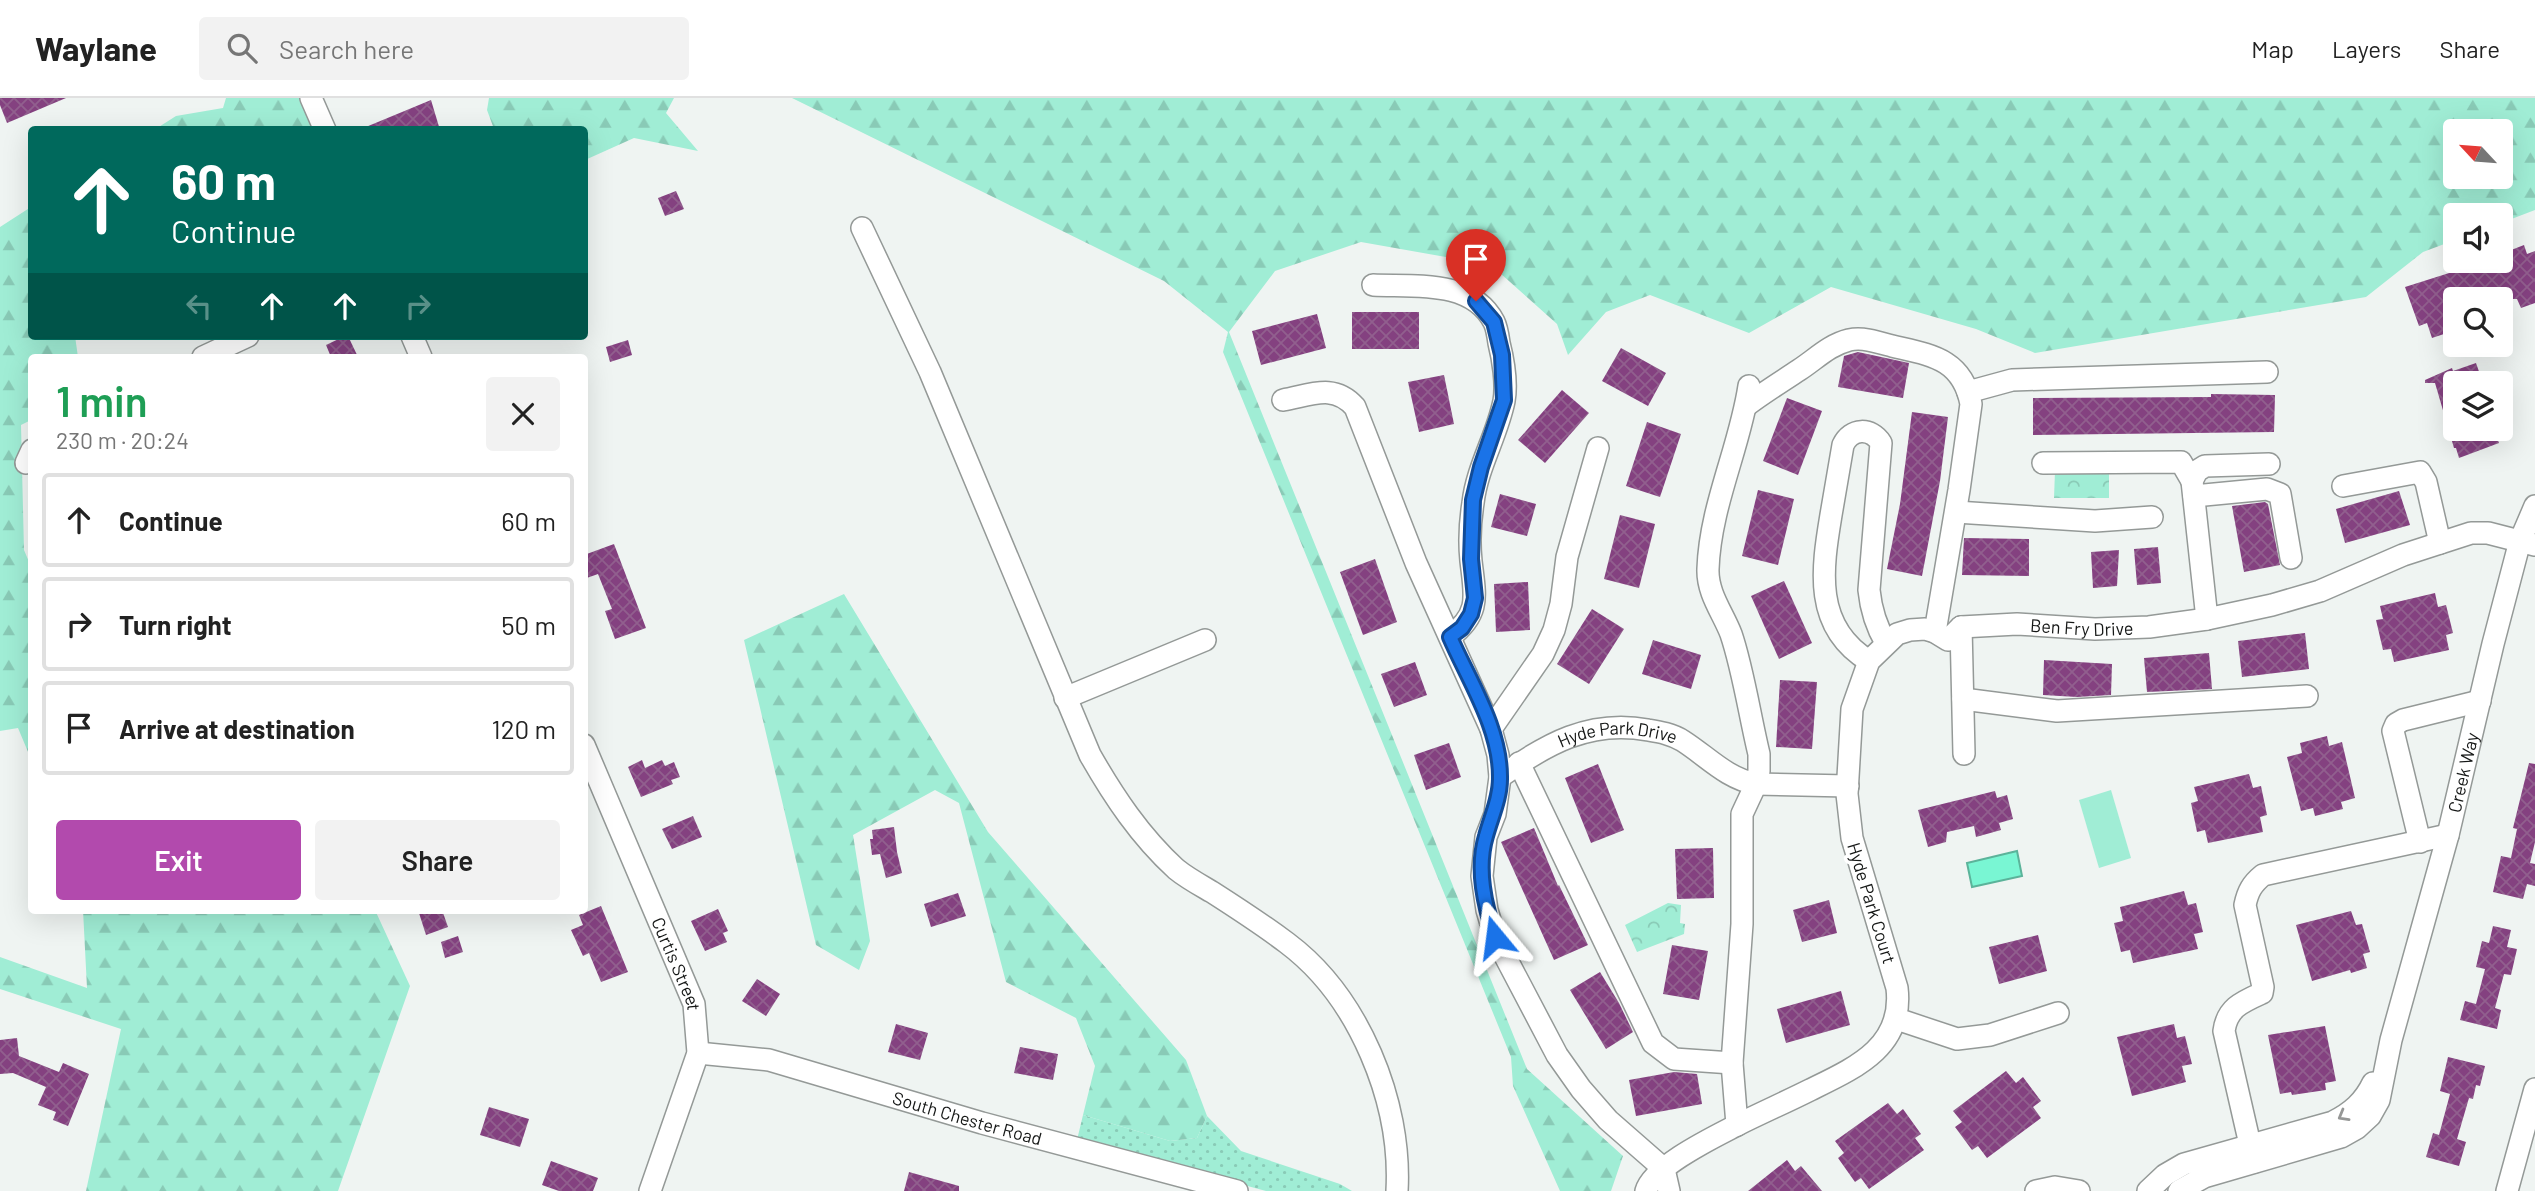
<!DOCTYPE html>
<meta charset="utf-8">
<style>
:root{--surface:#fff;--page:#f2f2f2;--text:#222;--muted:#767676;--line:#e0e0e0;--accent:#b24aad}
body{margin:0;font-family:Barlow,sans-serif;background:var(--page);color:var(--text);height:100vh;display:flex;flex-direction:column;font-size:26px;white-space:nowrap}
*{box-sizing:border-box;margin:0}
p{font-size:23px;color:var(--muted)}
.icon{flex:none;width:38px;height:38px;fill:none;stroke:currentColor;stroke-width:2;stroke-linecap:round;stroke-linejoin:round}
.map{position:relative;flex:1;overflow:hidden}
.side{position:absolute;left:28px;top:256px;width:560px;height:560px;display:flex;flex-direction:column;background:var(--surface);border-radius:7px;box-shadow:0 7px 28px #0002}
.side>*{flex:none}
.top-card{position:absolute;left:28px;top:28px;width:560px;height:214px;border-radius:7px;box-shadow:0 7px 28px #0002;background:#00695c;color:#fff;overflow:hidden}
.needle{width:46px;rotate:296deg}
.fabs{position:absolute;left:2443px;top:21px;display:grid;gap:14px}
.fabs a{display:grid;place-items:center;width:70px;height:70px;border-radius:7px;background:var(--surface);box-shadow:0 7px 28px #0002;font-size:35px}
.pin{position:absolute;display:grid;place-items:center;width:60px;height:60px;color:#fff;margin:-72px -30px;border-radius:50% 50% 50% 0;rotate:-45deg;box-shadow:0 0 7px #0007}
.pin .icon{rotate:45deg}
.me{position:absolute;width:77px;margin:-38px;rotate:344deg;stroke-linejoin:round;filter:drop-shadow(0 0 5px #0008)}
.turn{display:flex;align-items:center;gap:24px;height:147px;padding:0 28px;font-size:32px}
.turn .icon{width:91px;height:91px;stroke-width:2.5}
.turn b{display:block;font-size:49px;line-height:60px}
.lanes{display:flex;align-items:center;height:66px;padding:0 28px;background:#0003;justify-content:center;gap:35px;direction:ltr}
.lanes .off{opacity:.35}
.round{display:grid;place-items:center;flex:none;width:74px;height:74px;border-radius:7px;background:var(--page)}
.head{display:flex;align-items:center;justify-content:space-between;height:119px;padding:0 28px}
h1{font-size:42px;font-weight:600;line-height:52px;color:#1e9e55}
.button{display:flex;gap:14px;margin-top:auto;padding:14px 28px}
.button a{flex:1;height:80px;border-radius:7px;background:var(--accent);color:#fff;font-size:28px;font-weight:600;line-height:80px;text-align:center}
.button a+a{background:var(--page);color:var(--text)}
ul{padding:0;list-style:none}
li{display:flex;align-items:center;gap:21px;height:94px;margin:0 14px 10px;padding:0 14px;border:4px solid var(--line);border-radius:7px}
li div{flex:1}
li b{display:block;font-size:26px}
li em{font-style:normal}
header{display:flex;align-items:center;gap:42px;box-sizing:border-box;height:98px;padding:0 35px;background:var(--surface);border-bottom:2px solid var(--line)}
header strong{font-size:33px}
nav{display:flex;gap:38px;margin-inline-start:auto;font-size:24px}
.search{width:490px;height:63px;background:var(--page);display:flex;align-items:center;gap:18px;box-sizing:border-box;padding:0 24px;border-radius:7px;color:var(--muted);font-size:26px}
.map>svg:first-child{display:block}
</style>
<header>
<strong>Waylane</strong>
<div class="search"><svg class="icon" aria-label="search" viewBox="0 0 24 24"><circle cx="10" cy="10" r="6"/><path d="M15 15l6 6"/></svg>Search here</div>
<nav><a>Map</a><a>Layers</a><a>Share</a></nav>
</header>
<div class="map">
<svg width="2535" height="1093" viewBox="0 0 2535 1093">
<defs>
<pattern id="grass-dots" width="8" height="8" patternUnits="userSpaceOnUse" patternTransform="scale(1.75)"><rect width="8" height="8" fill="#a0edd5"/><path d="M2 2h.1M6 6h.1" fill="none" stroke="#89cab6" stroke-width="1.8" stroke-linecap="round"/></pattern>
<pattern id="forest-firs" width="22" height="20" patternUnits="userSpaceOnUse" patternTransform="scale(1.75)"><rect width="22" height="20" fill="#a0edd5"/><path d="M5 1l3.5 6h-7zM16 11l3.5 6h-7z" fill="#89cab6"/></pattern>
<pattern id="park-crowns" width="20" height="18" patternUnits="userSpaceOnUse" patternTransform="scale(1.75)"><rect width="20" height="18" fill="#a0edd5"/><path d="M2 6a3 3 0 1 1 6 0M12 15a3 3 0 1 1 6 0" fill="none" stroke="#89cab6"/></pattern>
<pattern id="building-cross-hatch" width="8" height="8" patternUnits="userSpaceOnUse" patternTransform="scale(1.75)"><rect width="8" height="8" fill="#844180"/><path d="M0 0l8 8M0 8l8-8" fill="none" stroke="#915f8e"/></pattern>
</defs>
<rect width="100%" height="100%" fill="#eff4f2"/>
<!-- grass -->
<path fill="url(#grass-dots)" d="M1083 1017 1170 1043 1197 1040 1207 1018 1241 1053 1340 1086 1352 1093H1266L1077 1042Z"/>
<!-- forest -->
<g fill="url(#forest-firs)" fill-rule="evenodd">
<path d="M226 0H301L314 32H154L176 18 223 10Z"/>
<path d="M489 0H674L666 15 698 53 634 40 585 62 584 32 494 31 487 12Z"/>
<path d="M792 0H2535V112L2501 125V117H2455V142L2423 154 2366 199 2035 255 1976 231 1831 189 1749 235 1650 197 1606 214 1568 257 1557 226 1491 167 1361 144 1275 173 1229 234 1527 971 1623 1058 1611 1093H1560L1513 988 1511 959 1223 254 1228 234 1164 183ZM2501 33V79H2455V33Z"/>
<path d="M31 109 32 238H75L78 259H32L31 322 21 327 24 452 32 471 31 661 18 630 0 633V129Z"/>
<path d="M844 496 988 734 1186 962 1207 1018 1197 1040 1170 1043 1083 1017 1095 968 1076 920 1006 884 959 705 935 692 853 737 870 843 859 872 816 847 744 542Z"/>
<path d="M83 812H375L410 888 338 1093H86L121 931 0 891V859L87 890Z"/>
</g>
<!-- park -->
<g fill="url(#park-crowns)">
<path d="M2055 373H2109V400H2054Z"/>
<path d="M1668 805 1681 807 1680 825 1685 826 1684 836 1637 854 1625 827Z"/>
</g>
<!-- pitch -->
<path fill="#a0edd5" d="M2111 692 2131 760 2099 770 2079 702Z"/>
<!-- water -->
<path fill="#79f6d3" stroke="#5bb39a" stroke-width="2" d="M2017 753 2022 778 1972 789 1967 765Z"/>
<!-- building -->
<g fill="url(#building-cross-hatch)">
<path d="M0 0H66L7 25 0 7Z"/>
<path d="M431 2 440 32H361V31Z"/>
<path d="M676 93 684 111 665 118 658 100Z"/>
<path d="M2524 147 2527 156 2535 153V205L2521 210 2517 201H2455V222L2450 224 2453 233 2432 240 2427 225 2419 228 2405 189 2487 163H2501V156Z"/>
<rect x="1352" y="214" width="67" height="37"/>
<path d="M1317 216 1326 250 1261 267 1252 233Z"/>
<path d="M345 238H348L358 259H331L326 247Z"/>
<path d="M628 242 632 257 610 264 606 249Z"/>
<path d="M1621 250 1666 275 1648 308 1602 283Z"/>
<path d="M1858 254 1909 265 1903 300 1838 289 1844 258Z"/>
<path d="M2476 265 2483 285H2455V331H2494L2499 345 2459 360 2456 350H2454L2435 285H2425V282L2452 270 2453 273Z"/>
<path d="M1444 277 1454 326 1419 334 1408 284Z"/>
<path d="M1562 292 1589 315 1545 365 1518 342Z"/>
<path d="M2211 296 2275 297 2274 334 2033 337V300L2211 299Z"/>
<path d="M1787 300 1822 313 1798 377 1763 363Z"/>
<path d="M1912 314 1948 319 1940 383 1922 478 1887 471 1900 406Z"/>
<path d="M1647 324 1681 336 1660 399 1626 388Z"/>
<path d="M1758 392 1794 401 1778 467 1742 458Z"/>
<path d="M2399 393 2410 427 2345 445 2336 411Z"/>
<path d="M1500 396 1536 406 1527 438 1491 429Z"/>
<path d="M2265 404 2268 406 2280 467 2244 474 2232 408Z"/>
<path d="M1620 417 1655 426 1639 490 1604 481Z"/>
<path d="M1964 440 2029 441V478L1962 477Z"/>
<path d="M614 446 646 530 615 541 605 513 612 511 598 476 584 481V457Z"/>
<path d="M2158 449 2161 485 2137 487 2134 451Z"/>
<path d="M2119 452 2117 488 2093 490 2091 454Z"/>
<path d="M1375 461 1397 524 1363 537 1340 474Z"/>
<path d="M1784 483 1812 545 1779 561 1751 498Z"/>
<path d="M1528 484 1530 532 1496 534 1494 486Z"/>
<path d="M2435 495 2438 509 2446 507 2453 535 2446 537 2449 552 2394 564 2391 551 2383 552 2376 522 2383 521 2380 508Z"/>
<path d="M1592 511 1624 531 1589 586 1557 566Z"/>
<path d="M2305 535 2309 571 2242 579 2238 543Z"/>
<path d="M1653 542 1701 557 1691 591 1642 576Z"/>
<path d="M2209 555 2212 591 2147 594 2144 560Z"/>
<path d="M2044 562 2112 566 2111 597 2077 599 2043 597Z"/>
<path d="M1415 564 1427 597 1394 609 1381 576Z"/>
<path d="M1780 582 1817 584 1812 651 1776 649Z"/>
<path d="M2327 638 2329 648 2342 644 2355 700 2341 704 2343 711 2315 718 2313 710 2301 713 2287 659 2302 655 2300 645Z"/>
<path d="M1449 645 1461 679 1426 692 1414 657Z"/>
<path d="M642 662 645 670 662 662 665 668 674 664 680 679 671 682 673 686 641 699 628 669Z"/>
<path d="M2529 665 2535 666V744L2530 765 2535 766V788L2527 786 2523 801 2493 794 2501 758 2511 760 2517 731 2513 730Z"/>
<path d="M1598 666 1624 732 1591 745 1565 680Z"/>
<path d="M2249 676 2253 690 2261 688 2267 717 2260 719 2263 734 2208 745 2205 732 2197 734 2191 705 2198 703 2194 689Z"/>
<path d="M1995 693 1997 700 2007 697 2013 721 1999 725 2001 732 1976 739 1974 728 1947 734 1946 744 1928 749 1918 712Z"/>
<path d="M693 718 702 739 672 751 662 731Z"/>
<path d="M894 729 897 754 902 775 886 780 880 756 872 757 870 741H873L872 732Z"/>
<path d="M1534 730 1558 788 1559 787 1588 847 1554 862 1501 744Z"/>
<path d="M1713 750 1714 800 1677 801 1675 751Z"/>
<path d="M2184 793 2188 807 2196 805 2203 834 2194 836 2198 851 2133 865 2130 852 2121 854 2114 825 2123 823 2120 809Z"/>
<path d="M958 795 966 818 931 829 924 806Z"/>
<path d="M1829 802 1837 835 1802 844 1793 812Z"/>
<path d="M601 808 628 874 601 884 589 855 583 858 571 832 583 827 579 817Z"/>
<path d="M718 811 728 833 723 835 727 844 705 853 691 823Z"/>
<path d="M428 812H442L448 829 426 837 419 815Z"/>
<path d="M2351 813 2356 827 2362 826 2370 854 2363 856 2367 870 2351 875 2350 872 2312 883 2296 827Z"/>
<path d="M2493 828 2511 832 2507 849 2517 851 2511 877 2504 876 2495 910 2501 912 2497 931 2460 922 2465 903 2476 906 2485 871 2476 869 2482 843 2489 845Z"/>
<path d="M2038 837 2047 873 1999 886 1989 849Z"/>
<path d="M458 838 463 854 445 860 441 844Z"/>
<path d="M1672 847 1708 853 1699 902 1663 896Z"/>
<path d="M1600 874 1619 905 1633 934 1606 951 1570 892Z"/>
<path d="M757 881 780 896 766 918 742 903Z"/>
<path d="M1841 893 1850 927 1786 945 1777 911Z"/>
<path d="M896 926 928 935 920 962 888 954Z"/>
<path d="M2174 926 2177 940 2185 938 2192 966 2182 968 2186 984 2132 998 2117 939Z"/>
<path d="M2325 928 2336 983 2325 985 2326 992 2292 997 2291 994 2280 996 2268 937Z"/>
<path d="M17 940 19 958 59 974 63 965 89 976 68 1028 53 1022 56 1014 38 1007 46 989 13 975 0 976V942Z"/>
<path d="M1020 949 1058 956 1053 982 1014 975Z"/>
<path d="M2448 959 2485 968 2480 988 2476 987 2473 1001 2469 1000 2457 1041 2466 1044 2459 1068 2426 1059 2433 1035 2439 1037 2450 996 2440 993Z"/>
<path d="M2006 973 2016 985 2023 979 2041 1003 2033 1009 2041 1020 1987 1060 1978 1048 1972 1052 1955 1029 1962 1024 1953 1013Z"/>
<path d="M1674 974 1697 976 1702 1006 1636 1018 1629 982Z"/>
<path d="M1888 1005 1897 1016 1903 1011 1921 1036 1915 1040 1924 1052 1869 1091 1861 1080 1855 1084 1838 1060 1844 1055 1835 1043Z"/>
<path d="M489 1009 529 1021 520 1049 480 1037Z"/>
<path d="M1787 1062 1795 1073 1801 1068 1822 1093H1748Z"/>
<path d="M551 1063 598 1080 593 1093H559L542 1087Z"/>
<path d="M909 1074 959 1088V1093H904Z"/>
</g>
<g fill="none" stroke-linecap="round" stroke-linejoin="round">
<defs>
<g id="minor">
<path d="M311 0 325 32"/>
<path d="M862 130 930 274 1090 657C1114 699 1140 738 1176 771 1187 780 1200 787 1212 794 1237 810 1263 827 1287 845 1359 899 1402 1004 1397 1093"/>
<path d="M1373 187C1413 189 1472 181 1494 224 1497 230 1498 238 1499 245 1503 261 1507 286 1504 303 1497 338 1477 369 1473 405 1470 424 1469 444 1471 463 1475 498 1481 515 1450 539"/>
<path d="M412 238 421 259"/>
<path d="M203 259 248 238"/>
<path d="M1968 294 2012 282 2267 274"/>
<path d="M1283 302C1311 297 1334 285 1355 309L1416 465 1491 631 1498 657 1500 679"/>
<path d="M1746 308C1763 295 1781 284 1799 272 1816 261 1829 247 1849 242 1863 239 1878 244 1892 248 1930 257 1962 260 1971 306L1959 392 1935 534"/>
<path d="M26 365 32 352"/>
<path d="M2043 365 2181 364 2192 383"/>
<path d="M2343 388 2420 374 2426 384 2440 445"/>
<path d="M2194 398 2267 391 2280 396 2291 460"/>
<path d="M1956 414 2095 423 2152 419"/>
<path d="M2207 521 2192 383 2197 373 2205 368 2269 366"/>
<path d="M1961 529 1964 656"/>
<path d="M1869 563C1813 529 1822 471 1831 417 1835 393 1839 370 1843 347 1851 330 1871 329 1881 345L1869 492C1871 512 1876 528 1886 545"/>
<path d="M1065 600 1205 542"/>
<path d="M1963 601 2057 613 2307 598"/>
<path d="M1491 631 1543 556 1554 532 1561 506 1567 459 1598 350"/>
<path id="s1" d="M584 647 694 906 698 955 650 1093"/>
<path d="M1519 665 1653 945 1674 961 1732 965"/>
<path d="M2420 744 2393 633 2396 626 2403 622 2480 603"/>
<path d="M1897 921 1957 941 1990 937 2058 915"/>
<path id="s2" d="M698 955 769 962 982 1025 1237 1093"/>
<path id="s3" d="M1737 1027C1761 1015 1786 1004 1810 992 1855 970 1904 949 1897 890L1852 740 1847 696 1852 611 1869 563 1897 536 1910 532 1925 531 1935 534 1948 542 1961 529 2017 526 2095 531 2149 529 2207 521 2272 507 2320 493 2403 457 2471 435H2488L2535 447"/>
<path d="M2254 1064 2224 933C2227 910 2242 904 2262 895L2263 889 2245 807C2248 793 2252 786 2263 777L2448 737"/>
<path d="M1646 1093C1653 1068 1714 1039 1737 1027L1732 965 1742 826V716L1756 686 1759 673V656C1750 619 1743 571 1731 536 1723 515 1707 495 1708 471 1710 408 1740 349 1749 288"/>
<path id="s4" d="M1669 1093 1664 1071 1608 1022 1581 991 1557 957 1495 839 1487 812 1482 778 1486 739 1495 716 1500 679C1546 646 1590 621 1648 632 1660 634 1672 636 1683 643 1708 659 1726 680 1756 686L1848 688"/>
<path d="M2036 1093 2055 1089 2079 1093"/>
<path d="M2148 1093 2165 1077 2184 1066 2333 1024C2351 1015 2364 1004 2373 985"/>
<path id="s5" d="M2179 1093 2204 1079 2341 1039 2357 1030 2370 1018 2379 1002 2391 942 2448 737 2493 546 2520 443 2535 408"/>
<path d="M2507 1093 2535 991"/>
</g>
</defs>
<!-- minor casing -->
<use href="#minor" stroke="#949997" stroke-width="24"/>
<!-- minor -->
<use href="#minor" stroke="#fff" stroke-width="21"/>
</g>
<!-- one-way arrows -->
<defs><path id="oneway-chevron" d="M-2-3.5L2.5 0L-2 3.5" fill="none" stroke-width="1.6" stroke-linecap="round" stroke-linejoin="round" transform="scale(1.75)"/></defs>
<use stroke="#969796" href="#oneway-chevron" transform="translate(2343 1018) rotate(150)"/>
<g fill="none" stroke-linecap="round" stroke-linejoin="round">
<defs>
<path id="route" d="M1476 203 1494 224 1502 257 1504 302 1481 369 1473 402 1471 461 1475 500 1471 516 1462 530 1450 539C1469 583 1501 631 1500 681 1500 701 1491 719 1486 738 1476 771 1485 808 1495 839"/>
</defs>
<!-- route casing -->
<use href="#route" stroke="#114b97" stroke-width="18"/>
<!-- route -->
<use href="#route" stroke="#1a73e8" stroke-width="12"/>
</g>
<g text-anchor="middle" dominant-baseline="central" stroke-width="7" stroke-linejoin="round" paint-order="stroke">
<!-- street labels -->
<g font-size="18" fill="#151716" stroke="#fff">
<text stroke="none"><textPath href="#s3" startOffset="796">Ben Fry Drive</textPath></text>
<text stroke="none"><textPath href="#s4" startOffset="606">Hyde Park Drive</textPath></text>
<text stroke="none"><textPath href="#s5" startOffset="564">Creek Way</textPath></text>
<text transform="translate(1872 805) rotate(73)">Hyde Park Court</text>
<text stroke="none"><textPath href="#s1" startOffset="238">Curtis Street</textPath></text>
<text stroke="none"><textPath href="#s2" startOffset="278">South Chester Road</textPath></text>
</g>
</g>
</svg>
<div class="fabs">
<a><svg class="needle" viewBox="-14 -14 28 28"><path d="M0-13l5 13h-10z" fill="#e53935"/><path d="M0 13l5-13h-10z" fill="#767676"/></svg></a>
<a><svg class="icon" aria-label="sound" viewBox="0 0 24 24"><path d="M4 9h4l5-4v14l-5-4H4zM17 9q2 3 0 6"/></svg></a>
<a><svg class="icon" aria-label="search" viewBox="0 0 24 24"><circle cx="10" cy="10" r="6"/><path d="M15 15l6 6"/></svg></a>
<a><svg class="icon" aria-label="layers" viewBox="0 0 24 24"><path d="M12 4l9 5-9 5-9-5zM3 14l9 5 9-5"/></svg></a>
</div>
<div class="pin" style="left:1476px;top:203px;background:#d93025"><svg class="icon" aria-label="arrive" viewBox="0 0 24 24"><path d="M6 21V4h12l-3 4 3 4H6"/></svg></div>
<svg class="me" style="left:1495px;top:839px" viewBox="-20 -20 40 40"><path d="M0-17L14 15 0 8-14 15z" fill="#1a73e8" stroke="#fff" stroke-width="4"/></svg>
<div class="top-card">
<div class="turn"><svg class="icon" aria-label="ahead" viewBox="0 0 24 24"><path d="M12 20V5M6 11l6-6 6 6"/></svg><div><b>60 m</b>Continue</div></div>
<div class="lanes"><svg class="icon off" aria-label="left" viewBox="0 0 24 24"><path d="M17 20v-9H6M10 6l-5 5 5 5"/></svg><svg class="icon" aria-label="ahead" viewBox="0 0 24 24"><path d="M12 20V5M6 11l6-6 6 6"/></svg><svg class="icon" aria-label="ahead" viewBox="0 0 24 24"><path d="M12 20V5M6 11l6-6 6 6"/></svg><svg class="icon off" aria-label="right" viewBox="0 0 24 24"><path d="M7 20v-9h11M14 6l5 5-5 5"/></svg></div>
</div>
<section class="side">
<div class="head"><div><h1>1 min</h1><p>230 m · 20:24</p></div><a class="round"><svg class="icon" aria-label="close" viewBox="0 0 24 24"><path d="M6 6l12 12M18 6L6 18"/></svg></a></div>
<ul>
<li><svg class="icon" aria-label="ahead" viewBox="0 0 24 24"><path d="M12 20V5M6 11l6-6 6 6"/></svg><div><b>Continue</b></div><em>60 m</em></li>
<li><svg class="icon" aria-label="right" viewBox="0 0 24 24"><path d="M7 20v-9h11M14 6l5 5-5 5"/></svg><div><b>Turn right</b></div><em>50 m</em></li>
<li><svg class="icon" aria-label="arrive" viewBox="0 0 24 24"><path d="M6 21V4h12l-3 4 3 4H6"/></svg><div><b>Arrive at destination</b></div><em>120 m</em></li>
</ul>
<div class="button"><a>Exit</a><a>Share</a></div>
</section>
</div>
